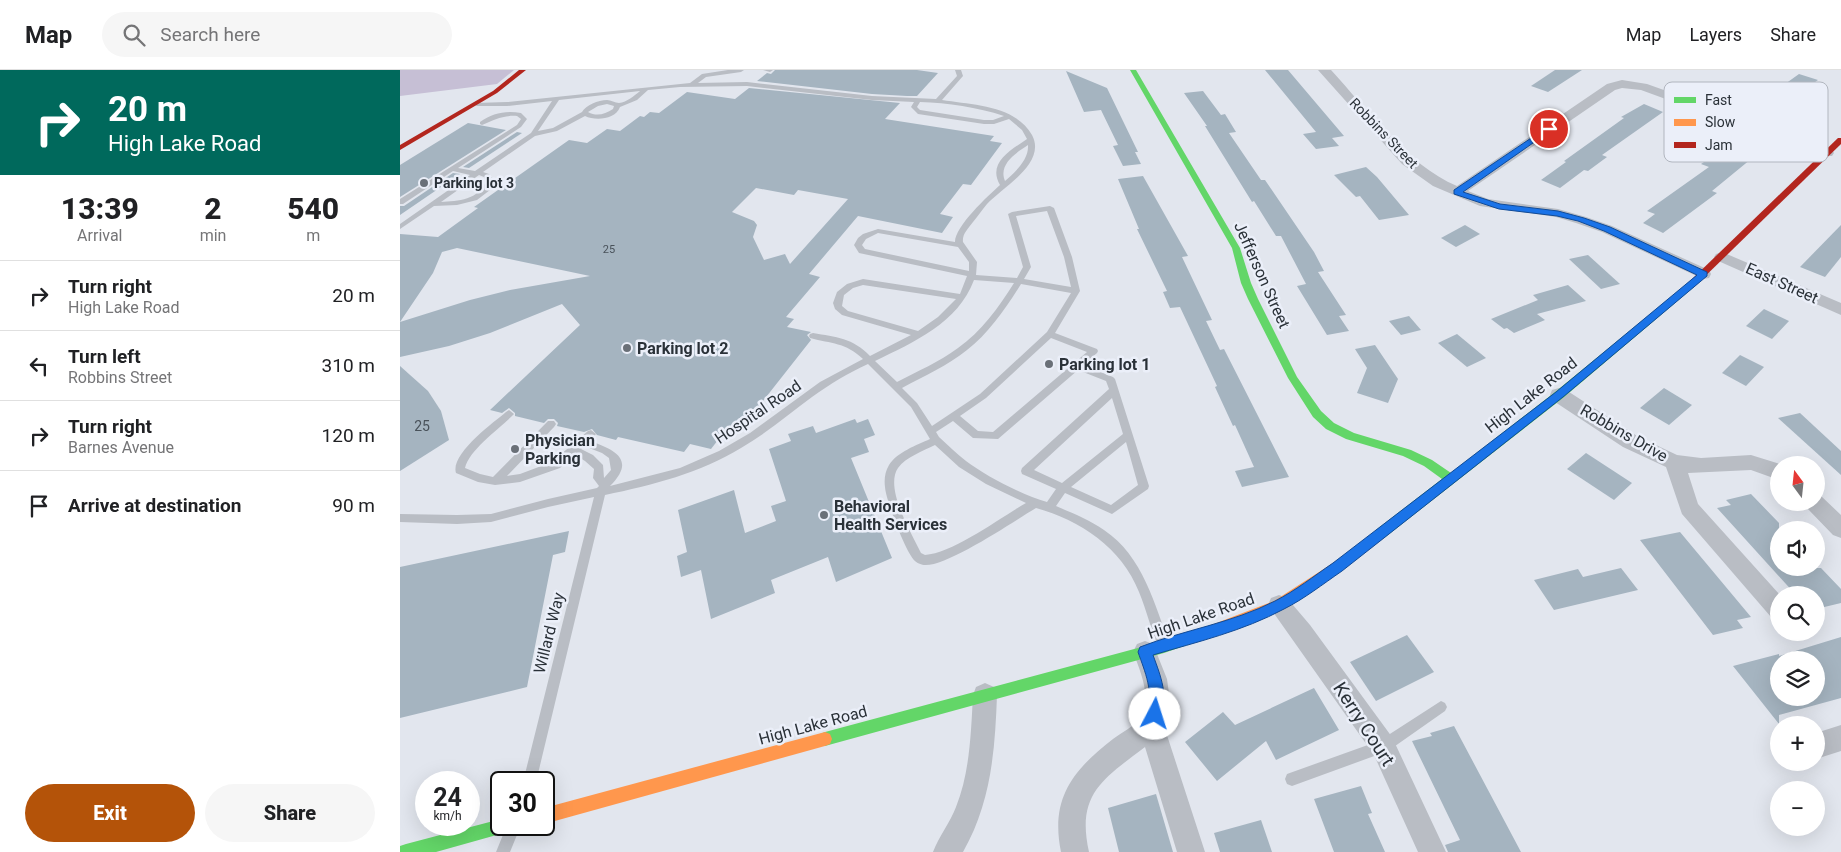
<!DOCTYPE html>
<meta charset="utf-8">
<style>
:root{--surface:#fff;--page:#f6f6f6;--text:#202124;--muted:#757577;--line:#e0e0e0;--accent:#b45309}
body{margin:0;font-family:Roboto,sans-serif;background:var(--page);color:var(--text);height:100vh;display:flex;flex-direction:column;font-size:19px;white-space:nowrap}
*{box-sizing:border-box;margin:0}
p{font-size:16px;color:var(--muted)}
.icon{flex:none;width:28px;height:28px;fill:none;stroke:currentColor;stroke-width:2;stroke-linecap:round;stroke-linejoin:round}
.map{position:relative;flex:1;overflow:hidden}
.drawer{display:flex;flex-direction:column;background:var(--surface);width:400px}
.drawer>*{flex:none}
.guide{background:#00695c;color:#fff;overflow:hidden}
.needle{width:32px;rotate:345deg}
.fabs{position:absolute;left:1370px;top:386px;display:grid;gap:10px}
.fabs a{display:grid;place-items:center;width:55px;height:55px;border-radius:50%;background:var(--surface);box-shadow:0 5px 20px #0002;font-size:25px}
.speed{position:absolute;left:15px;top:701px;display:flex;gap:10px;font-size:25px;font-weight:700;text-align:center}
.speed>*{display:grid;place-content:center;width:65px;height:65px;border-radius:50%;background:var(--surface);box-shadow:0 5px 20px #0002;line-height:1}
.speed small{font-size:12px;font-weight:400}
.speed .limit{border:2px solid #111;border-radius:8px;background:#fff;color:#111}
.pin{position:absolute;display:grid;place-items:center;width:42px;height:42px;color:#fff;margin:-21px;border:2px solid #fff;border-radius:50%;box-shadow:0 1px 5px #0007}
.me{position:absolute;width:55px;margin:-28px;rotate:5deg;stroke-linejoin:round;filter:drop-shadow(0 0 4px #0008)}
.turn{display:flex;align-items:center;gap:18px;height:105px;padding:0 25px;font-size:22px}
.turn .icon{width:65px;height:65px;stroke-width:2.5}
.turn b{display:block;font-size:35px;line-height:42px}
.eta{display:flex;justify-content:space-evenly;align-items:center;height:85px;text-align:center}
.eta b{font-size:30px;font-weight:800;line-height:35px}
.cta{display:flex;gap:10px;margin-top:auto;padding:10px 25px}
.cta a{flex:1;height:58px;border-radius:30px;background:var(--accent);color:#fff;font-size:20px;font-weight:800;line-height:58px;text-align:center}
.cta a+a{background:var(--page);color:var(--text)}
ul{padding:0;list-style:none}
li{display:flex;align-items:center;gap:15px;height:70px;padding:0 25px;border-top:1px solid var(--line)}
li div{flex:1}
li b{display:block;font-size:19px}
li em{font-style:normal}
header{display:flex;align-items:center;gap:30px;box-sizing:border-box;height:70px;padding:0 25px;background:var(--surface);border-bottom:1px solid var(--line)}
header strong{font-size:24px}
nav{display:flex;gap:28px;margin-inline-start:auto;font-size:18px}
.search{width:350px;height:45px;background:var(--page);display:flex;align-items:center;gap:12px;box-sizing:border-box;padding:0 18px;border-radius:28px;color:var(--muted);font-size:19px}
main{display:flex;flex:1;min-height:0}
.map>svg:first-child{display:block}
</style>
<header>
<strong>Map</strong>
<div class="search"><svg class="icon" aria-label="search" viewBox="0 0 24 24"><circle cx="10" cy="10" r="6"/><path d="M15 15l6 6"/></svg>Search here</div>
<nav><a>Map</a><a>Layers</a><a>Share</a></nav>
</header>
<main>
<section class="drawer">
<div class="guide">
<div class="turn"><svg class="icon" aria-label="right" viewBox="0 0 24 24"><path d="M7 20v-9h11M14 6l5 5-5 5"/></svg><div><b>20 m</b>High Lake Road</div></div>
</div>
<div class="eta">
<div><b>13:39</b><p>Arrival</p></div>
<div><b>2</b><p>min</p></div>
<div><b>540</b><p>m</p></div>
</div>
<ul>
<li><svg class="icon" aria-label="right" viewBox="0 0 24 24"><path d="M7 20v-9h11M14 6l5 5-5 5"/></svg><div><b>Turn right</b><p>High Lake Road</p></div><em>20 m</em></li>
<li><svg class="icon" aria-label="left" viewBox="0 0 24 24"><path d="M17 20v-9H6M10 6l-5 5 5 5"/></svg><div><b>Turn left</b><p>Robbins Street</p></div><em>310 m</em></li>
<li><svg class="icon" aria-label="right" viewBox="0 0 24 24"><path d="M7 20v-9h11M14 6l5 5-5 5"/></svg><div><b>Turn right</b><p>Barnes Avenue</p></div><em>120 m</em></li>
<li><svg class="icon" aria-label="arrive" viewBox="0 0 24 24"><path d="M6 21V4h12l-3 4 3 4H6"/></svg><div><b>Arrive at destination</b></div><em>90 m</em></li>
</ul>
<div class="cta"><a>Exit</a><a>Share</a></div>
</section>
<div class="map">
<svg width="1441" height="782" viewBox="0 0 1441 782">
<rect width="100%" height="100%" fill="#e2e6ee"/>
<!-- green -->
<path fill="#c6bfd5" d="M0 0H114L97 14 0 26Z"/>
<!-- building -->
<g fill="#a5b4c0" fill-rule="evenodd">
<path d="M375 0H517L538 3 517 26H507L472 24 357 11 367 3 371 4Z"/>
<path d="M865 0H888L944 66 932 68 939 76 916 79 903 64 916 62Z"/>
<path d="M1155 0H1182L1148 22 1131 16Z"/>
<path d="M666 1 707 18 738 82H735L741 94 723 96 713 76 718 75 701 40 684 42Z"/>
<path d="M1399 4 1418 10 1401 22 1412 26 1396 38 1382 34 1380 44 1353 37Z"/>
<path d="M349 18 500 33 485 49 594 66 590 71 602 73 571 115 563 114 540 144 553 147 542 163 458 146 409 204 420 207 386 247 394 249 387 257 411 262 407 265 411 270 337 364 325 361 311 379 290 374 284 382 218 367 216 370 197 365 192 359 184 362 157 356 158 353 154 349H148L144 353 115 346V343L109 338 102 343 90 340 180 255 162 234 90 263 49 276 0 287V252L70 230 110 220 190 206 57 178 42 182 33 203 0 252V164L38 167 78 138 74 137 169 70 187 73 207 59 220 61 240 46 244 47 250 42 259 43 287 22 335 29ZM356 118 394 125 398 120 448 129 390 194 385 184 364 190 353 167 357 155 354 151 332 142Z"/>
<path d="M803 21 821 45 825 44 836 62 829 63 861 110H865L914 182 924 201 918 202 946 245 939 246 949 261 927 265 897 216 906 214 881 166H876L854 131 852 132 805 56H807L784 23Z"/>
<path d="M1244 34 1263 42 1202 85 1207 87 1188 101 1184 100 1160 118 1141 110 1166 92 1164 91 1224 48 1221 47Z"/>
<path d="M68 53 106 60 0 127V95Z"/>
<path d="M117 62 122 63 69 98 63 97Z"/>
<path d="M1337 70 1362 80 1312 121 1317 123 1263 163 1243 153 1255 144 1247 141 1309 97 1301 94Z"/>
<path d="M966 97 977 107 1009 145 979 150 960 126 956 127 934 105Z"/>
<path d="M53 103 60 104 0 145V136H4Z"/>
<path d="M743 106 788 186 782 187 812 250 806 251 820 280 824 279 889 407 842 417 835 401 854 397 835 355 833 356 815 317 817 316 780 237 770 238 763 222 767 221 737 159H739L718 109Z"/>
<path d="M1065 155 1080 164 1056 177 1041 168Z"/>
<path d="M1441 155V187L1425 207 1400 197Z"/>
<path d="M1188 185 1220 214 1201 219 1169 189Z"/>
<path d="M1168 215 1186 231 1137 244 1145 250 1114 263 1107 258 1104 259 1091 249 1138 230 1133 225Z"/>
<path d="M1364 239 1389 251 1372 269 1346 256Z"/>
<path d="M1009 246 1021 260 1001 265 989 251Z"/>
<path d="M1057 264 1086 288 1067 297 1038 273Z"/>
<path d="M975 275 998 309 988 333 957 323 967 298 955 279Z"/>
<path d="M1340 285 1364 297 1346 316 1322 303Z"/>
<path d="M0 296 28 321 41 341 49 370 0 401Z"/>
<path d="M1264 318 1292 335 1269 355 1240 338Z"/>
<path d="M1400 343 1441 381V405L1378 348Z"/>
<path d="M455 349 457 353 468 349 475 365 464 369 469 382 451 388 492 488 436 512 428 487 371 510 375 523 311 549 301 500 281 507 277 486 287 482 278 440 334 420 345 463 376 451 371 436 386 431 369 379 391 371 388 364 413 356 416 363Z"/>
<path d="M1186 383 1232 413 1214 430 1167 399Z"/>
<path d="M1351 424 1379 453V498H1421L1441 519V533L1416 539V525H1396L1317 438 1331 435 1326 430Z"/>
<path d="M169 461 165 482 153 485 127 617 0 648V497Z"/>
<path d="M1280 462 1351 547 1337 550 1343 558 1313 565 1240 470Z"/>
<path d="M1221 498 1238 520 1154 540 1134 510 1178 499 1183 507Z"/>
<path d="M1007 565 1034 602 976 631 950 592Z"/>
<path d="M1441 567V628L1379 645V654L1333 596 1379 584V586ZM1379 590H1416V628H1379Z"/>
<path d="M914 618 939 660 876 690 866 671 817 711 785 672 823 642 835 655Z"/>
<path d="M1054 656 1121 782H1048L1045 775 1060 770 1012 671 1032 666 1030 663Z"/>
<path d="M961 716 972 743 968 744 985 782H934L914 729Z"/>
<path d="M756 724 773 782H719L708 738Z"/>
<path d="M861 750 872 782H820L814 763Z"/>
</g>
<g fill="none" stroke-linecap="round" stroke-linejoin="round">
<!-- lane -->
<g fill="#b9bdc4" fill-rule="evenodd">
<path d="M328 0H344L341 2 306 7 298 13 347 12 472 26 536 29 557 6 555 0H561L563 6 542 30C573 35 615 35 632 65 647 93 603 117 587 134 582 140 578 146 573 152 568 159 562 164 563 172L577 192 576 205 617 208 623 197 608 144 612 142 650 136 654 138 672 187 680 221 655 263 697 279 698 281 697 283 683 295 713 307 715 309 749 416 748 419 712 444 665 423 656 436C672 443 690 450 704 460 743 486 755 535 770 576L768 580 764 582 760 580C751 561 747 541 739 522 722 478 680 450 636 438 614 451 548 496 525 495 522 495 517 493 515 491 506 483 486 431 485 417 484 409 485 402 489 395 497 382 517 375 530 369L511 337 468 294C448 303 430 314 412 327 389 344 367 363 341 378 300 403 253 415 205 425L136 712H123L194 427 148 437 91 452 57 454 0 452V444L57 445 91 444 148 429 197 418 199 416 193 408 194 399 185 391 175 385 160 398 120 412 95 415 78 412 56 403C50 384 93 353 106 342L109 340 114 344 112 346C99 359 69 380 65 398L80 404 93 407 148 351H154L156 354 154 357 107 406 120 404 152 392 188 361 191 360 196 364 190 371C216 380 236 390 210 416L280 398 319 381 350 363 420 312 463 289C445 272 432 274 410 268L409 266 410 264 413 263C436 267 453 268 470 286L511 265 442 245 435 239 433 233 437 222 447 214 463 209 560 224 567 206 459 183 454 175 458 168 463 164 478 159 555 172C555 156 588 126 600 115 587 93 611 80 627 69L622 60 609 49 594 54H584L518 44 511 37 514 32 472 30 347 16 280 17 248 20 237 30 220 37C215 50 195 51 185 46L157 61 135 66 83 102 89 104 94 111 90 120 77 130 57 135 34 136 0 159V154L70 105 53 101 3 134H0V129L117 55 121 49 117 46C103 45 94 50 82 55L80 54V52C92 43 106 40 121 43L127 49 121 57 58 98 75 101 131 63 152 31 107 36H77L75 35V33L107 32 290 13 302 4ZM240 21C234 26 227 32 219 33 215 33 211 30 207 30 198 30 186 35 182 42L153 58 138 61 159 30ZM520 32C548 33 577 37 604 46L593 50H584L520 40 517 37ZM207 34 214 36 213 39C205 44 197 47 188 42L198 36ZM628 75C629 90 615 102 605 111 598 94 616 83 628 75ZM79 105 84 107 86 111C79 130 58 131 41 132ZM647 141 664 187 671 217 624 209 631 197 616 146ZM478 163 558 177 569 192V201L465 179 462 175 466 169ZM574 210 614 213C599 237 581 262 558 278 539 292 518 301 497 312L475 291C514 272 558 253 574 210ZM621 214 671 223 647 262 580 324 532 356 517 333 502 318C524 306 547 296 567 280 589 263 606 238 621 214ZM463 215 556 229 538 247 518 261 448 241 442 236 444 225 453 218ZM651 268 687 282 593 362 578 361 560 346 586 328ZM678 300 706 311 709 319 622 398 621 401 622 404 656 419 647 432C622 425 586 406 566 391 557 384 548 375 539 367L536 362 553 351 573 368 598 369ZM712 328 723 364 662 413 634 400ZM726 372 738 415 711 435 671 417ZM535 375 559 397 586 414 626 433C600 448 553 483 525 485L521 483C512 464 484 418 498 398 506 387 523 381 535 375ZM184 376 202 383 209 388 211 400 204 408 203 395 193 385 181 379Z"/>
<path d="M363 0H373L370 2Z"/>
<path d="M1041 631 1045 633 1047 637 1045 641 988 681 892 716 887 714 885 709 887 704 979 671Z"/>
<path d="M107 755H121L110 782H96Z"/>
</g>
<!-- street -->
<g fill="#b9bdc4" fill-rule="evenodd">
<path d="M918 0H931C967 39 1007 95 1057 116L1207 14 1222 10 1247 14 1432 80 1434 83 1432 86H1422L1241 20 1222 18 1215 20 1068 121 1088 129 1158 139 1186 147 1212 156 1309 200 1311 204 1309 208 1303 209 1202 162 1176 153 1156 147 1080 136 1033 116 1002 94Z"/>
<path d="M1322 182 1441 233V245L1316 190 1314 187 1316 184Z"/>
<path d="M1159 318 1166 320 1237 366 1277 385 1301 388 1351 385 1383 395H1379V410L1351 400 1288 403 1298 434 1380 525 1379 550 1371 547 1282 444 1266 397 1223 377 1152 330 1150 325 1152 320Z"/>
<path d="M1416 424 1421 426 1441 445V468L1433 465 1407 438 1404 432H1416Z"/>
<path d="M879 525 887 528 910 555 992 667 1046 782H1018L974 685 868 535 871 528Z"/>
<path d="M745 571 753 574 767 609 770 631 764 656 805 782H777L745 677C703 709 676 724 689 782H661C650 728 673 700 713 669 721 663 735 656 740 648 753 630 740 600 733 582L737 574Z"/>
<path d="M585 613 594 617 597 625C595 681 591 733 563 782H533C539 766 550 753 556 737 570 702 571 662 573 625L576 617Z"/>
<path d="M1441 655V681L1416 689V663Z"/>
</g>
<!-- fast -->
<g fill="#63d668" fill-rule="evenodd">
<path d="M730 0H736L840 178 851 213 858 229 897 307 921 341 934 353 954 363 1011 380 1032 390 1051 403 1155 322 1287 214 1290 213 1295 216 1163 328 984 468 980 469 976 468 974 464 976 460 1042 409 1024 396 1003 386 946 369 926 359 913 347 888 308 848 229 841 213 832 178Z"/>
<path d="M811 555 816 557 818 561 816 565 764 583 425 676 420 674 418 669 420 664 425 662 764 571Z"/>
<path d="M101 749V755H117L114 760 36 782H0V776L6 774Z"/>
</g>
<!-- slow -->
<g fill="#ff974d" fill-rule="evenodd">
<path d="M980 459 984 460 986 464 984 468 941 501 884 539 811 567 806 565 804 561 806 557 874 531 933 493Z"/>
<path d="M425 662 430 664 432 669 430 674 425 676 144 754V738Z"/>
</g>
<!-- jam -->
<g fill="#b3261e" fill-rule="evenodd">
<path d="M119 0H126L97 23 0 80V75L93 21Z"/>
<path d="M1438 68H1441V74L1293 218H1287V214Z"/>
</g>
</g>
<!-- route -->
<path fill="#1a73e8" stroke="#114b97" d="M1146 58 1153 59 1063 122 1100 134 1158 141 1184 148 1210 157 1307 202V206L1163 327 942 501C923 514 904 529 884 539 843 561 797 572 753 585 761 607 769 626 760 649L755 651 750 649 747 644C754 622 745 602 738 582L740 577C784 560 832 553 875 531 895 521 914 506 933 493L1156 322 1297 205 1204 161 1178 151 1157 146 1099 139 1054 124V120Z"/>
<!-- markers -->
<g fill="#6a7078" stroke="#ebeff9" stroke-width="2">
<circle cx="24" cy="113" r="5"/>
<circle cx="227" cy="278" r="5"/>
<circle cx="649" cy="294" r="5"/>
<circle cx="115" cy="379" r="5"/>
<circle cx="424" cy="445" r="5"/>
</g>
<g text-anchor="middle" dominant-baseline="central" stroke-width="5" stroke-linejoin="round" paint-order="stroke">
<!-- far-number labels -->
<g font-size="11" fill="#49525a">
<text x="209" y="179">25</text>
</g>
<!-- far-street labels -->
<g font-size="14" fill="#2a3138" stroke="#ebeff9">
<text transform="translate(984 63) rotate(46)">Robbins Street</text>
</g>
<!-- far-poi labels -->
<g font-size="14" font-weight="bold" fill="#2a3138" stroke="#ebeff9" text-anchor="start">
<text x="34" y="113">Parking lot 3</text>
</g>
<!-- number labels -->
<g font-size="14" fill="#49525a">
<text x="22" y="356">25</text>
</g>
<!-- street labels -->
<g font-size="16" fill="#2a3138" stroke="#ebeff9">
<text transform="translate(862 205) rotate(66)">Jefferson Street</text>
<text transform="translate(1382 213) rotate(24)">East Street</text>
<text transform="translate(1131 325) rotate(-38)">High Lake Road</text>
<text transform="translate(358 342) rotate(-34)">Hospital Road</text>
<text transform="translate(1224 363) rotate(30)">Robbins Drive</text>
<text transform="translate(801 546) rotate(-19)">High Lake Road</text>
<text transform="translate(149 563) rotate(-76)">Willard Way</text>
<text transform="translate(413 655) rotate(-15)">High Lake Road</text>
</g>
<!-- poi labels -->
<g font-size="16" font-weight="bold" fill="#2a3138" stroke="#ebeff9" text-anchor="start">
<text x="237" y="278">Parking lot 2</text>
<text x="659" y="294">Parking lot 1</text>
<text x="125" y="370">Physician<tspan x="125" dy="18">Parking</tspan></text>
<text x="434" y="436">Behavioral<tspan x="434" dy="18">Health Services</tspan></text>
</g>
<!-- near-street labels -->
<g font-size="19" fill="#2a3138" stroke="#ebeff9">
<text transform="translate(964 654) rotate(57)">Kerry Court</text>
</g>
</g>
<!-- legend -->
<rect x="1264" y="12" width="164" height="80" rx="8" fill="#ebeff9" stroke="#b1b6bf" stroke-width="1"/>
<rect x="1274" y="27" width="22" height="6" fill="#63d668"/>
<rect x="1274" y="49" width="22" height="7" fill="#ff974d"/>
<rect x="1274" y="72" width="22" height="6" fill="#b3261e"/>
<g font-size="14" fill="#2a3138">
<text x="1305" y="35">Fast</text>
<text x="1305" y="57">Slow</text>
<text x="1305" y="80">Jam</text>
</g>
</svg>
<div class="fabs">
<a><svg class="needle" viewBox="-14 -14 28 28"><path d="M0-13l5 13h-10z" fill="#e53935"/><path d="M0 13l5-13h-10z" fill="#757577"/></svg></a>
<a><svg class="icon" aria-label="sound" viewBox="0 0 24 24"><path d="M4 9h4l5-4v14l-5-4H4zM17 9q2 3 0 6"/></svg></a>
<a><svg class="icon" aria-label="search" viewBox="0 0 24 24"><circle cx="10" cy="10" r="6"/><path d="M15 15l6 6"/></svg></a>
<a><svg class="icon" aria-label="layers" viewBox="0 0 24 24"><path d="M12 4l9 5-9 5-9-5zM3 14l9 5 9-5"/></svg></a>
<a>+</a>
<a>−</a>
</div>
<div class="speed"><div>24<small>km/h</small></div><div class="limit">30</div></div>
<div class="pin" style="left:1149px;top:59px;background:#d93025"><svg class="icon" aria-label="arrive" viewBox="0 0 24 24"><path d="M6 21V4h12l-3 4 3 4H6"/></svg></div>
<svg class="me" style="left:755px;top:644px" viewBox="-20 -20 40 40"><circle r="19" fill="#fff"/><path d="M0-13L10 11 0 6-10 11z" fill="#1a73e8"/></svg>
</div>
</main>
